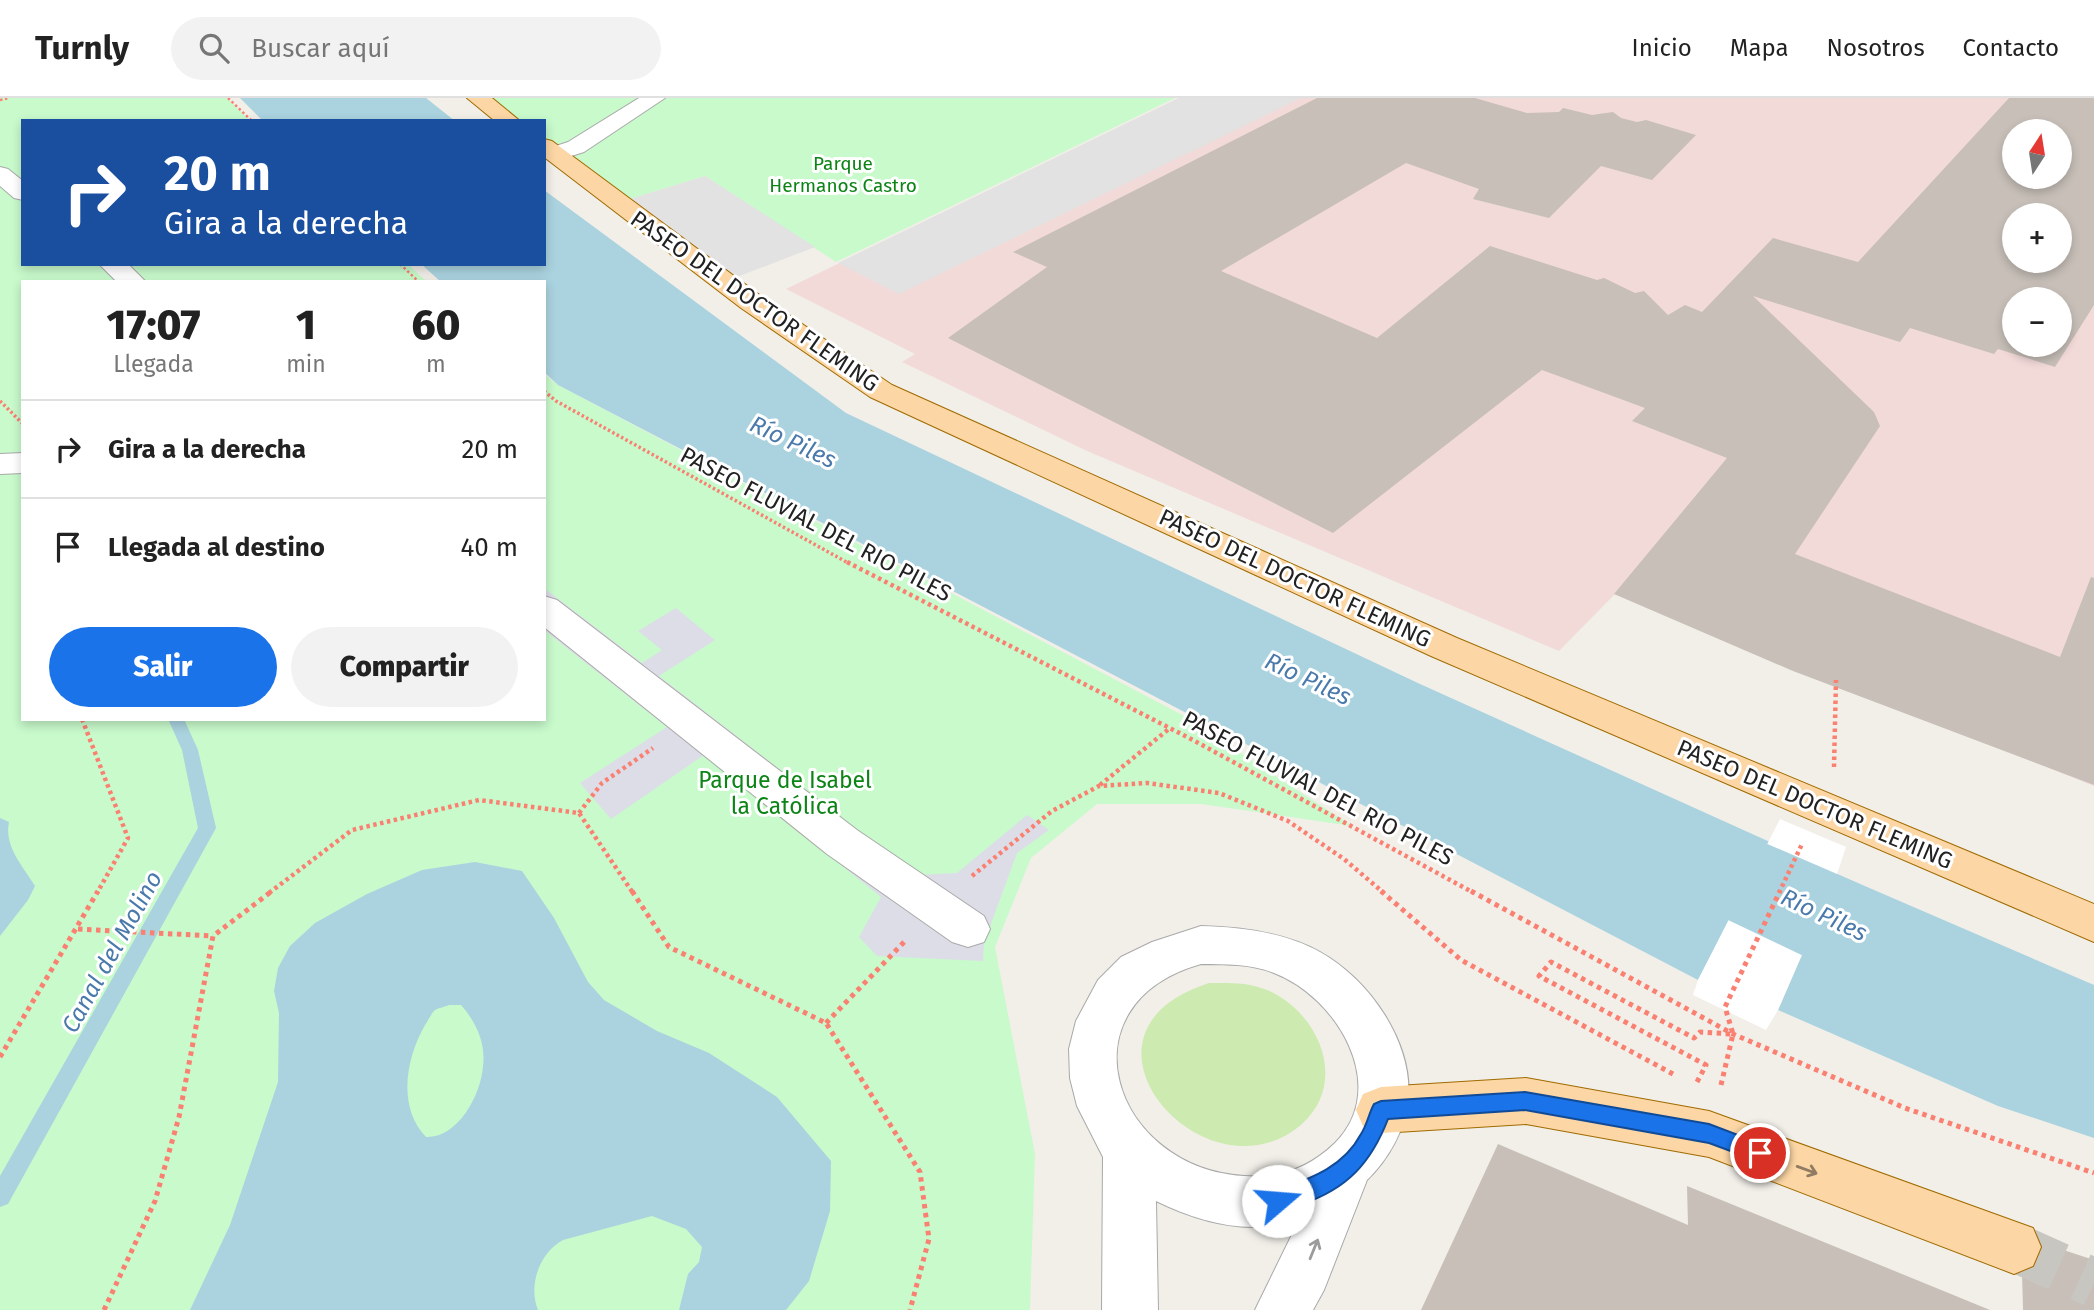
<!DOCTYPE html>
<html lang="es">
<meta charset="utf-8">
<style>
:root{--surface:#fff;--page:#f2f2f2;--text:#222;--muted:#767676;--line:#e0e0e0;--accent:#1a73e8}
body{margin:0;font-family:"Fira Sans",sans-serif;background:var(--page);color:var(--text);height:100vh;display:flex;flex-direction:column;font-size:26px;white-space:nowrap}
*{box-sizing:border-box;margin:0}
p{font-size:23px;color:var(--muted)}
.icon{flex:none;width:38px;height:38px;fill:none;stroke:currentColor;stroke-width:2;stroke-linecap:round;stroke-linejoin:round}
.map{position:relative;flex:1;overflow:hidden}
.drawer{position:absolute;left:21px;top:182px;width:525px;height:441px;display:flex;flex-direction:column;background:var(--surface);border-radius:0px;box-shadow:0 4px 10px #0003}
.drawer>*{flex:none}
.hud{position:absolute;left:21px;top:21px;width:525px;height:147px;border-radius:0px;box-shadow:0 4px 10px #0003;background:#1a4fa0;color:#fff;overflow:hidden}
.needle{width:46px;rotate:12deg}
.buttons{position:absolute;left:2002px;top:21px;display:grid;gap:14px}
.buttons a{display:grid;place-items:center;width:70px;height:70px;border-radius:50%;background:var(--surface);box-shadow:0 4px 10px #0003;font-size:35px}
.pin{position:absolute;display:grid;place-items:center;width:60px;height:60px;color:#fff;margin:-30px;border:4px solid #fff;border-radius:50%;box-shadow:0 2px 7px #0007}
.me{position:absolute;width:77px;margin:-38px;rotate:72deg;stroke-linejoin:round;filter:drop-shadow(0 0 5px #0008)}
.turn{display:flex;align-items:center;gap:24px;height:147px;padding:0 28px;font-size:32px}
.turn .icon{width:91px;height:91px;stroke-width:2.5}
.turn b{display:block;font-size:49px;line-height:60px}
.eta{display:flex;justify-content:space-evenly;align-items:center;height:119px;text-align:center}
.eta b{font-size:42px;font-weight:800;line-height:49px}
.action{display:flex;gap:14px;margin-top:auto;padding:14px 28px}
.action a{flex:1;height:80px;border-radius:42px;background:var(--accent);color:#fff;font-size:28px;font-weight:800;line-height:80px;text-align:center}
.action a+a{background:var(--page);color:var(--text)}
ul{padding:0;list-style:none}
li{display:flex;align-items:center;gap:21px;height:98px;padding:0 28px;border-top:2px solid var(--line)}
li div{flex:1}
li b{display:block;font-size:26px}
li em{font-style:normal}
header{display:flex;align-items:center;gap:42px;box-sizing:border-box;height:98px;padding:0 35px;background:var(--surface);border-bottom:2px solid var(--line)}
header strong{font-size:33px}
nav{display:flex;gap:38px;margin-inline-start:auto;font-size:24px}
.search{width:490px;height:63px;background:var(--page);display:flex;align-items:center;gap:18px;box-sizing:border-box;padding:0 24px;border-radius:38px;color:var(--muted);font-size:26px}
.map>svg:first-child{display:block}
</style>
<header>
<strong>Turnly</strong>
<div class="search"><svg class="icon" aria-label="search" viewBox="0 0 24 24"><circle cx="10" cy="10" r="6"/><path d="M15 15l6 6"/></svg>Buscar aquí</div>
<nav><a>Inicio</a><a>Mapa</a><a>Nosotros</a><a>Contacto</a></nav>
</header>
<div class="map">
<svg width="2094" height="1212" viewBox="0 0 2094 1212">
<rect width="100%" height="100%" fill="#f2efe9"/>
<!-- commercial -->
<path fill="#f2dad9" fill-rule="evenodd" d="M1179 0H2094V688L1615 496 1559 553 1087 353 902 264 915 256 786 191ZM2014 33H2060V79H2014ZM2014 117H2060V163H2014ZM2014 201H2060V247H2014Z"/>
<!-- grass -->
<path fill="#cdebb0" d="M1209 885C1229 885 1248 884 1267 892 1319 914 1349 984 1302 1026 1207 1109 1051 935 1209 885Z"/>
<!-- park -->
<g fill="#c8facc">
<path d="M0 0H227L251 23H23V166H408L427 184H23V621H544V276L558 287 1186 619 1352 728 1201 706H1097L1031 760 995 849 1035 1056 1030 1212H0Z"/>
<path d="M478 0H1175L836 164 705 78 617 105 544 48V23H509Z"/>
</g>
<!-- parking -->
<g fill="#e2e2e2">
<path d="M1179 0H1301L899 196 838 165Z"/>
<path d="M705 78 815 149 724 184 617 105Z"/>
</g>
<!-- plaza -->
<path fill="#dddde8" d="M544 490 642 565 662 552 638 533 676 510 715 542 659 578 916 777 957 775 1027 717 1049 732 1017 755 984 845 983 863 877 858 859 839 881 799 704 657 611 721 580 685 667 629 544 532Z"/>
<!-- water -->
<g fill="#aad3df" fill-rule="evenodd">
<path d="M240 0H426L455 23H263Z"/>
<path d="M544 92 846 315 1420 586 1770 744 1698 882 558 287 544 274V184H441L421 166H544Z"/>
<path d="M0 720 9 724C4 748 22 767 35 788L28 802 0 838Z"/>
<path d="M475 764 522 773 554 820 588 884 604 902 657 933 709 955 777 999 831 1063 830 1113 809 1183 786 1212H679L688 1176 699 1164 702 1149 686 1131 652 1118 563 1142C539 1155 528 1188 538 1212H190L230 1127 278 984 279 915 274 893 278 870 290 848 315 825 367 796 422 772ZM449 907H461C476 924 486 945 483 968 481 997 458 1040 426 1039 397 1009 406 960 425 927 428 923 431 916 434 913 437 910 445 909 449 907Z"/>
<path d="M1837 776 2094 892V1040L1998 1008 1778 912Z"/>
</g>
<!-- pier -->
<path fill="#fff" d="M1780 721 1846 749 1837 776 1778 912 1766 932 1693 897 1698 882Z"/>
<g fill="none" stroke-linecap="round" stroke-linejoin="round">
<!-- stream -->
<path fill="#aad3df" fill-rule="evenodd" d="M168 621H184L198 652 216 730 8 1106 0 1109V1078L198 730 182 652Z"/>
<!-- river -->
<path fill="#aad3df" fill-rule="evenodd" d="M1632 692 1668 703 2094 887V992L2053 977 1596 759 1581 731 1596 703Z"/>
</g>
<!-- building -->
<g fill="#c7bfb8" fill-rule="evenodd">
<path d="M1317 0H1475L1527 15 1559 14 1563 10 1592 17 1613 14 1621 20 1637 24 1646 22 1696 37 1652 82 1601 68 1549 120 1473 101 1479 91 1406 65 1221 173 1377 240 1490 148 1597 182 1604 180 1635 195 1644 193 1668 217 1685 207 1702 214 1773 140 1858 164 2009 0H2094V207L2055 269 1998 251 1994 256 1910 230 1900 244 1753 198 1874 314 1880 328 1795 456 2060 559 2091 479 2094 480V687L1793 573 1614 496 1727 360 1632 323 1645 310 1542 272 1333 435 948 240 1047 169 1013 154ZM2014 33H2060V79H2014ZM2014 117H2060V163H2014ZM2014 201H2060V247H2014Z"/>
<path d="M1498 1046 1688 1127 1687 1088 1990 1212H1421Z"/>
<path d="M2042 1145 2094 1162V1212H2023L2022 1175 2035 1169 2043 1150Z"/>
</g>
<g fill="none" stroke-linecap="round" stroke-linejoin="round">
<!-- major-tunnel -->
<path stroke="#c8c6c1" stroke-width="49" stroke-dasharray="49 24" stroke-linecap="butt" d="M2014 1149 2094 1185"/>
<defs>
<g id="minor">
<path d="M639 0H665L584 54 555 63 544 57 547 51 568 44Z"/>
<path d="M0 69 8 71 23 83V102L14 100 0 88Z"/>
<path d="M99 166H128L146 184H117Z"/>
<path d="M23 355V375L0 376V356Z"/>
<path d="M544 498 557 502 857 732 984 818 990 831 984 844 968 849 952 844 827 756 544 529Z"/>
<path d="M1201 828C1241 829 1284 834 1320 854 1369 881 1414 945 1408 1003 1405 1032 1388 1062 1367 1082L1324 1192 1313 1212H1255L1299 1122C1250 1138 1201 1125 1156 1103L1158 1212H1102L1103 1059 1077 1008 1070 980 1069 951 1076 923 1098 882 1121 859 1152 844ZM1201 866C1225 866 1252 866 1274 875 1337 899 1391 989 1335 1045 1309 1070 1280 1081 1244 1078 1112 1070 1059 906 1201 866Z"/>
</g>
<g id="major">
<path d="M467 0H492L520 23H495Z"/>
<path d="M544 41 552 43 761 198 892 287 1457 540 2094 806V844L1431 558 870 299 741 210 544 59Z"/>
<path d="M1526 980 1709 1013 2033 1130 2041 1149 2033 1168 2014 1176 1709 1059 1526 1026 1381 1035 1363 1028 1356 1012 1363 996 1381 989Z"/>
</g>
</defs>
<!-- minor casing -->
<use href="#minor" stroke="#a9a9a9" stroke-width="2"/>
<!-- major casing -->
<use href="#major" stroke="#a06b00" stroke-width="2"/>
<!-- path-far3 -->
<g stroke="#fa8072" stroke-width="2.5" stroke-dasharray="2.5 2.5" stroke-linecap="butt">
<path d="M228 0 252 23"/>
<path d="M0 2 9 0"/>
<path d="M400 166 419 184"/>
</g>
<!-- path-far2 -->
<g stroke="#fa8072" stroke-width="3.5" stroke-dasharray="2.5 2.5" stroke-linecap="butt">
<path d="M544 293 556 303 850 466"/>
<path d="M0 303 23 326"/>
</g>
<!-- path-far1 -->
<g stroke="#fa8072" stroke-width="4.5" stroke-dasharray="3.5 3.5" stroke-linecap="butt">
<path d="M847 464 1191 641 1474 795"/>
<path d="M82 621 128 740 97 795"/>
<path d="M1834 669 1836 582"/>
<path d="M1100 687 1170 630"/>
<path d="M579 715 602 685 653 650"/>
<path d="M972 778 1052 713 1099 688 1147 685 1219 695 1288 723 1344 761 1384 795"/>
<path d="M269 795 352 732 479 702 579 715 633 795"/>
<path d="M1779 795 1802 746"/>
</g>
<!-- path -->
<g stroke="#fa8072" stroke-width="5" stroke-dasharray="4.5 4.5" stroke-linecap="butt">
<path d="M632 793 669 849 826 925 920 1074 929 1141 910 1212"/>
<path d="M1381 793 1461 862 1673 976"/>
<path d="M1471 793 1733 936 1905 1010 2094 1075"/>
<path d="M78 831 213 838"/>
<path d="M826 925 906 842"/>
<path d="M0 959 98 793"/>
<path d="M1697 984 1706 967 1539 878 1551 864 1694 940 1700 934 1731 936"/>
<path d="M1721 987 1733 936 1725 909 1780 793"/>
<path d="M104 1212 155 1103 179 1019 213 838 272 793"/>
</g>
<!-- minor -->
<use href="#minor" fill="#fff" fill-rule="evenodd"/>
<!-- major -->
<use href="#major" fill="#fcd6a4" fill-rule="evenodd"/>
</g>
<!-- one-way arrows -->
<defs><path id="oneway-shaft" d="M-6 0H5M1.5-3L5.5 0L1.5 3" fill="none" stroke-width="1.6" stroke-linecap="round" stroke-linejoin="round" transform="scale(1.75)"/></defs>
<use stroke="#8f7c63" href="#oneway-shaft" transform="translate(1807 1072) rotate(20)"/>
<use stroke="#9c9c9c" href="#oneway-shaft" transform="translate(1314 1151) rotate(-68)"/>
<!-- route -->
<path fill="#1a73e8" stroke="#114b97" stroke-width="2" d="M1525 994 1709 1026 1767 1048 1770 1055 1767 1062 1760 1064 1709 1045 1525 1012 1388 1021C1371 1065 1347 1091 1302 1106 1291 1109 1281 1115 1271 1110L1267 1103 1271 1095C1305 1082 1342 1072 1361 1036 1367 1027 1369 1015 1374 1006L1381 1003Z"/>
<g text-anchor="middle" dominant-baseline="central" stroke-width="6" stroke-linejoin="round" paint-order="stroke">
<!-- far-park labels -->
<g font-size="19" fill="#0c8416" stroke="#fff">
<text x="843" y="65">Parque<tspan x="843" dy="22">Hermanos Castro</tspan></text>
</g>
<!-- street labels -->
<g font-size="23" fill="#222" stroke="#fff">
<text transform="translate(755 203) rotate(35)">PASEO DEL DOCTOR FLEMING</text>
<text transform="translate(816 426) rotate(28)">PASEO FLUVIAL DEL RIO PILES</text>
<text transform="translate(1295 480) rotate(25)">PASEO DEL DOCTOR FLEMING</text>
<text transform="translate(1318 690) rotate(28)">PASEO FLUVIAL DEL RIO PILES</text>
<text transform="translate(1815 706) rotate(23)">PASEO DEL DOCTOR FLEMING</text>
</g>
<!-- park labels -->
<g font-size="23" fill="#0c8416" stroke="#fff">
<text x="785" y="682">Parque de Isabel<tspan x="785" dy="26">la Católica</tspan></text>
</g>
<!-- water labels -->
<g font-size="24" font-style="italic" fill="#4a7aab" stroke="#fff">
<text transform="translate(793 344) rotate(25)">Río Piles</text>
<text transform="translate(1308 581) rotate(25)">Río Piles</text>
<text transform="translate(1824 817) rotate(25)">Río Piles</text>
<text transform="translate(112 854) rotate(-61)">Canal del Molino</text>
</g>
</g>
</svg>
<div class="buttons">
<a><svg class="needle" viewBox="-14 -14 28 28"><path d="M0-13l5 13h-10z" fill="#e53935"/><path d="M0 13l5-13h-10z" fill="#767676"/></svg></a>
<a>+</a>
<a>−</a>
</div>
<div class="pin" style="left:1760px;top:1055px;background:#d93025"><svg class="icon" aria-label="arrive" viewBox="0 0 24 24"><path d="M6 21V4h12l-3 4 3 4H6"/></svg></div>
<svg class="me" style="left:1278px;top:1103px" viewBox="-20 -20 40 40"><circle r="19" fill="#fff"/><path d="M0-13L10 11 0 6-10 11z" fill="#1a73e8"/></svg>
<div class="hud">
<div class="turn"><svg class="icon" aria-label="right" viewBox="0 0 24 24"><path d="M7 20v-9h11M14 6l5 5-5 5"/></svg><div><b>20 m</b>Gira a la derecha</div></div>
</div>
<section class="drawer">
<div class="eta">
<div><b>17:07</b><p>Llegada</p></div>
<div><b>1</b><p>min</p></div>
<div><b>60</b><p>m</p></div>
</div>
<ul>
<li><svg class="icon" aria-label="right" viewBox="0 0 24 24"><path d="M7 20v-9h11M14 6l5 5-5 5"/></svg><div><b>Gira a la derecha</b></div><em>20 m</em></li>
<li><svg class="icon" aria-label="arrive" viewBox="0 0 24 24"><path d="M6 21V4h12l-3 4 3 4H6"/></svg><div><b>Llegada al destino</b></div><em>40 m</em></li>
</ul>
<div class="action"><a>Salir</a><a>Compartir</a></div>
</section>
</div>
